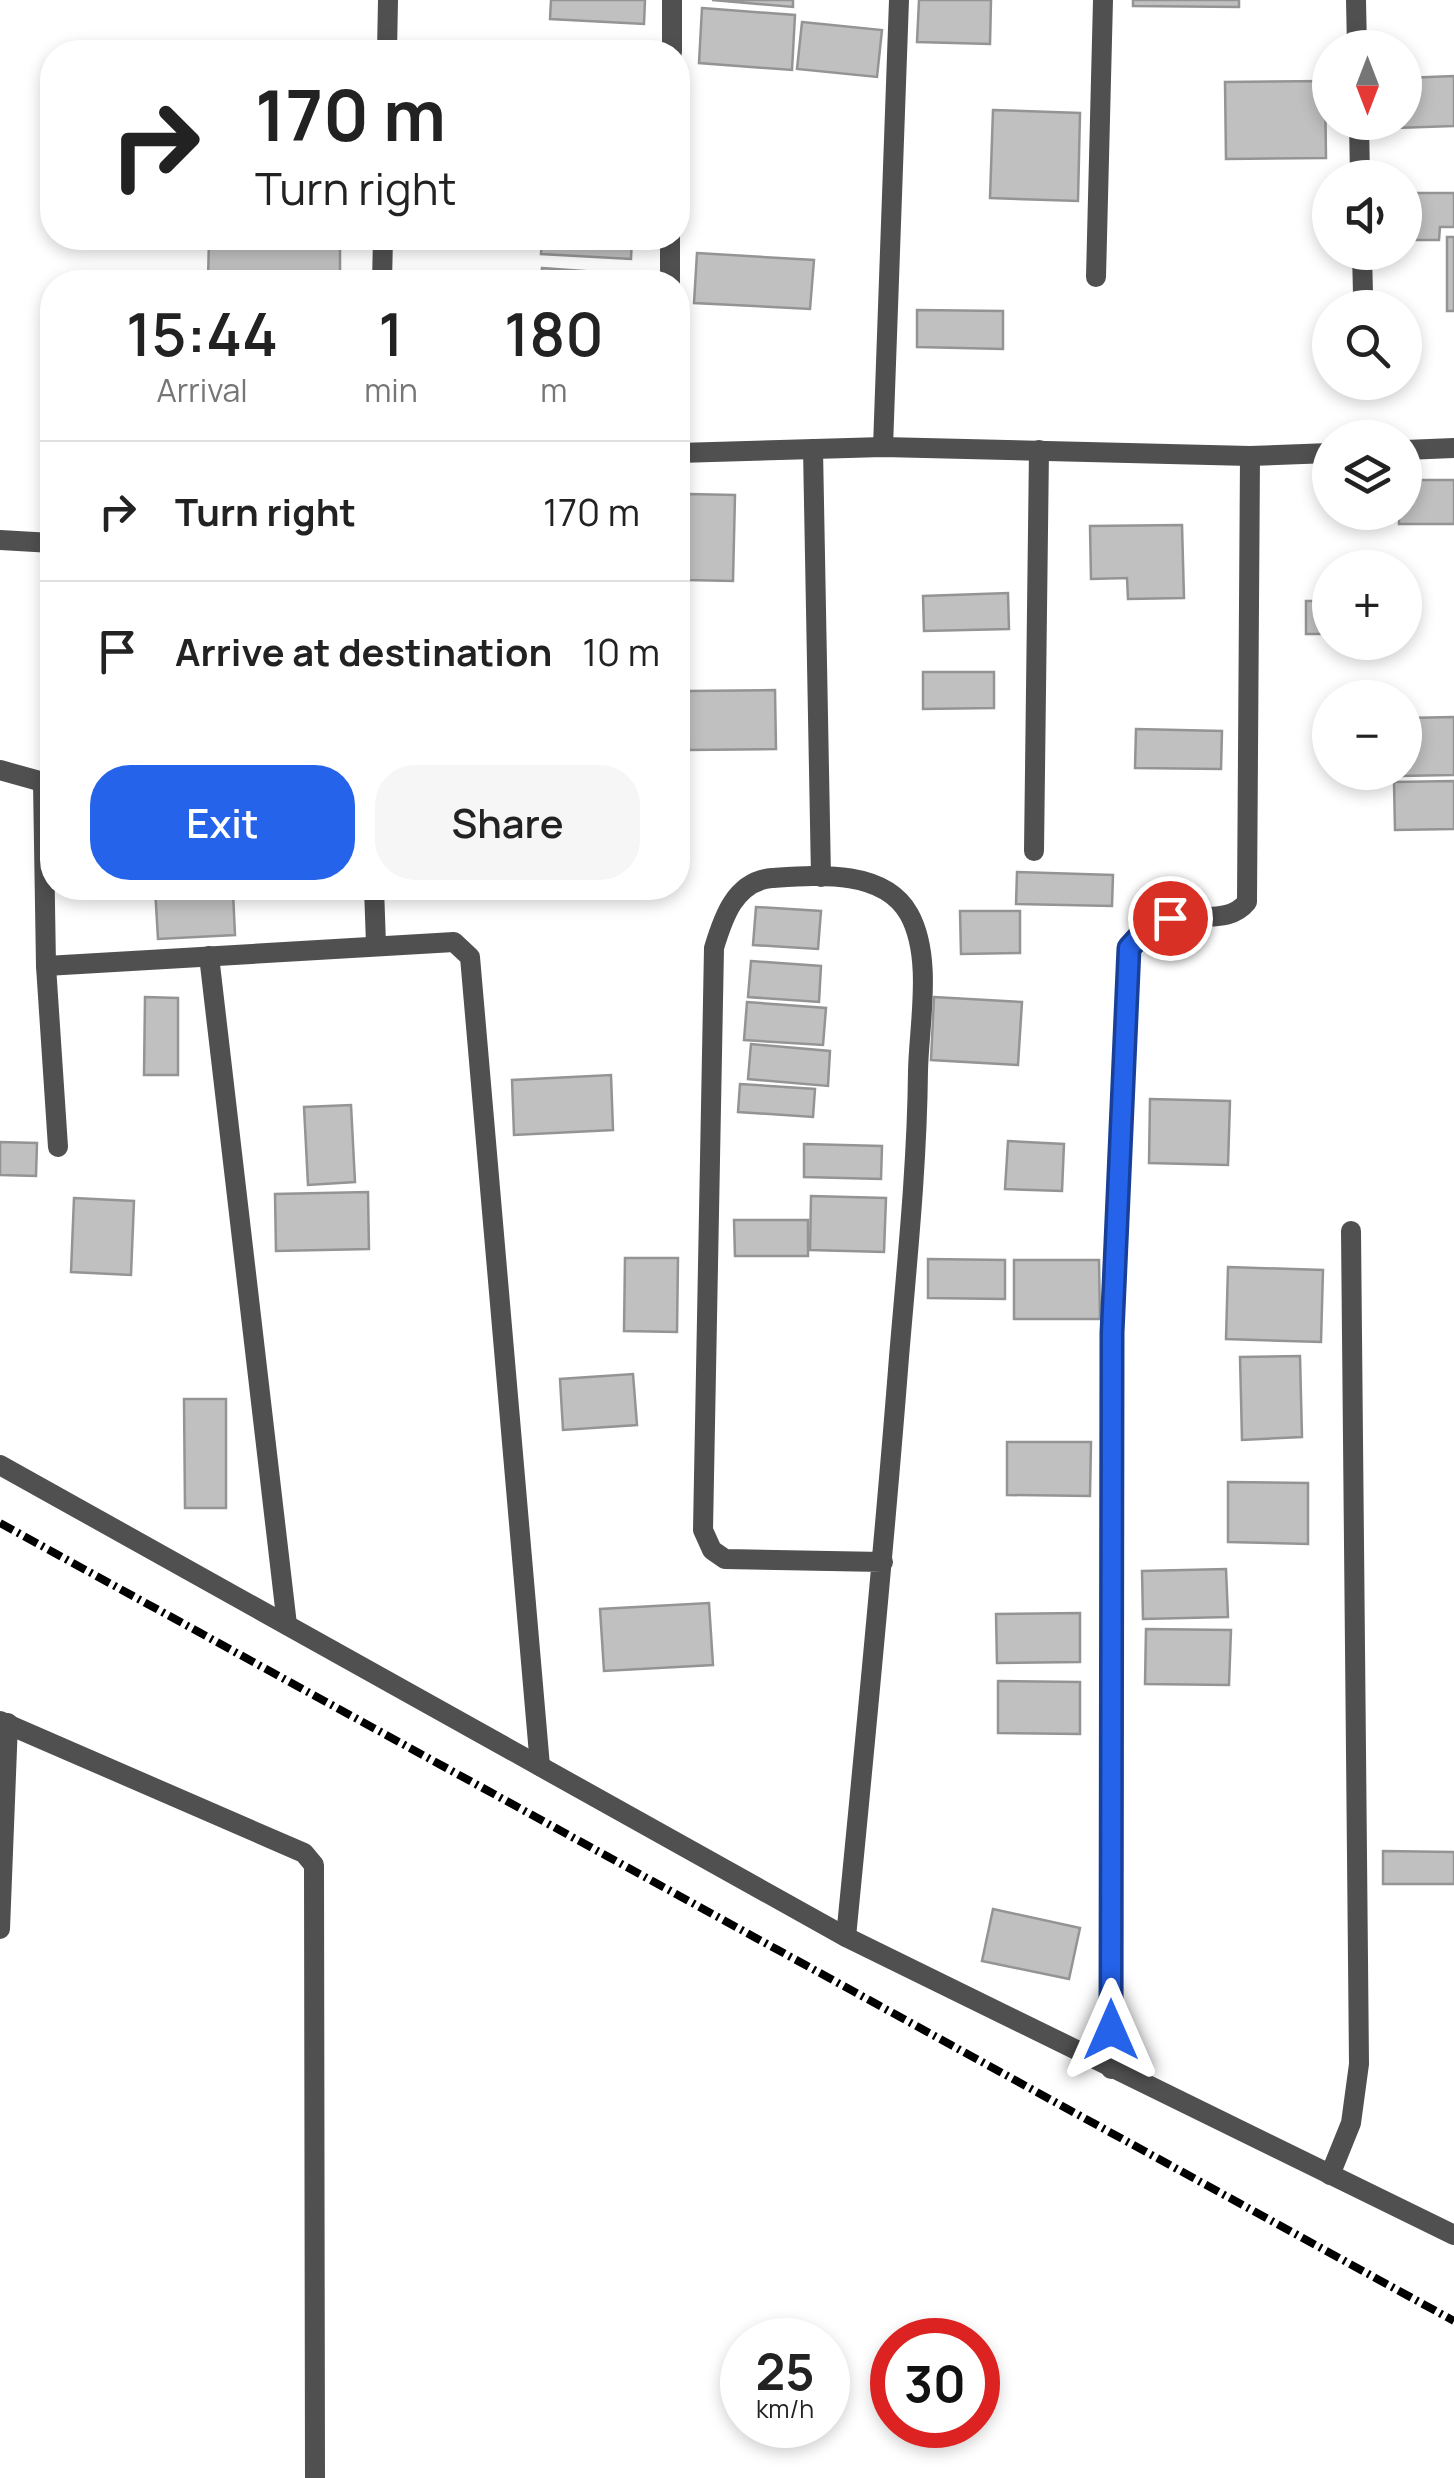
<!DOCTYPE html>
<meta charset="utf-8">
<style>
:root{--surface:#fff;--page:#f6f6f6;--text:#222;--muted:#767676;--line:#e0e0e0;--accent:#2563eb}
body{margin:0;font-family:Manrope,sans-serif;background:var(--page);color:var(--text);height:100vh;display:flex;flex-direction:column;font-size:38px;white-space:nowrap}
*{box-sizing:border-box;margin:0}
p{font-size:32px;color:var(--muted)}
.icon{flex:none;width:55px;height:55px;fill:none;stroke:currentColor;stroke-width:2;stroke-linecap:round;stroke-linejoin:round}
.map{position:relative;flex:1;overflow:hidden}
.details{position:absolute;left:40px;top:270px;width:650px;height:630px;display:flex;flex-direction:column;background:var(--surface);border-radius:40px;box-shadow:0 5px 15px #0003}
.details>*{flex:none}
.banner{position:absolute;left:40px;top:40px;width:650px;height:210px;border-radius:40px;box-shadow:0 5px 15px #0003;background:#fff;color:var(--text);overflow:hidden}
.needle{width:65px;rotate:180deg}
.tools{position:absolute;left:1312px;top:30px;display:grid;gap:20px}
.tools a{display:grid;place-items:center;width:110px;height:110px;border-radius:50%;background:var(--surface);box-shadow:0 5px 15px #0003;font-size:50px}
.speed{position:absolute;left:720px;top:2318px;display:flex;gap:20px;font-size:50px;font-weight:700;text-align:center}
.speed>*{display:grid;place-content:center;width:130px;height:130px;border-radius:50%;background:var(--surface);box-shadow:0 5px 15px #0003;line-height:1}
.speed small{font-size:25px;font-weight:400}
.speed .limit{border:15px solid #d22;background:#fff;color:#111}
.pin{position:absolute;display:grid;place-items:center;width:85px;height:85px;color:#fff;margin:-42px;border:5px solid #fff;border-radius:50%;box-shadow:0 2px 10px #0007}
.me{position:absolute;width:110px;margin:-55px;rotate:0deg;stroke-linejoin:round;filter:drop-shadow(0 0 8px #0008)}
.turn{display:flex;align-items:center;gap:35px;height:210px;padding:0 50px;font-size:45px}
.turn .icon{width:130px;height:130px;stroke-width:2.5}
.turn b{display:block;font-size:70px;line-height:85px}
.eta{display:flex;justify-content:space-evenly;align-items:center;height:170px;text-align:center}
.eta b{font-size:60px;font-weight:600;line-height:70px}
.action{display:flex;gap:20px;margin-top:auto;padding:20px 50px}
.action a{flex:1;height:115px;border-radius:40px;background:var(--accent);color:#fff;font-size:40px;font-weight:600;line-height:115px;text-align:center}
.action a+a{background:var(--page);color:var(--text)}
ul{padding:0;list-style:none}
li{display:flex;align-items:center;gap:30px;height:140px;padding:0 50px;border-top:2px solid var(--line)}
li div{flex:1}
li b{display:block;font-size:38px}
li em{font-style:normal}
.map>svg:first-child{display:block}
</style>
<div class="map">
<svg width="1454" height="2478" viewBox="0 0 1454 2478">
<rect width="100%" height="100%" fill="#fff"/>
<!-- building -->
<g fill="#c0c0c0" stroke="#949494" stroke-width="2.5">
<path d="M551 0H645L644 24 550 19Z"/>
<path d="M712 0H793V7Z"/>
<path d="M919 0H991L990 44 917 42Z"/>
<path d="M1133 0H1239V7L1133 6Z"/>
<path d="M702 8 795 15 792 70 699 63Z"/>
<path d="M802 22 882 30 877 77 797 69Z"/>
<path d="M1454 76V126L1396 128V122H1405V78Z"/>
<path d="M1325 81 1326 158 1226 159 1225 82Z"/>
<path d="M993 110 1080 113 1078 201 990 198Z"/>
<path d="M1405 193H1454V227H1440L1439 240H1405Z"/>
<rect x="1447" y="237" width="7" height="74"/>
<path d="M209 238H340V282H208Z"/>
<path d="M542 238H632L631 259 541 254Z"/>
<path d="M697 253 814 260 810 309 694 303Z"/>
<path d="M542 268 638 275 637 282H541Z"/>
<path d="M917 310 1003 311V349L917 347Z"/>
<path d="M1405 480H1454V524H1399V512H1405Z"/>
<path d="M688 494 735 495 733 581 687 580Z"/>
<path d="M1182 525 1184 598 1128 599 1127 578 1091 579 1090 526Z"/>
<path d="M1008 593 1009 629 924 631 923 596Z"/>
<rect x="1306" y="601" width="24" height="33"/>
<path d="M923 672H994V708L923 709Z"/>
<path d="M775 690 776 749 689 750 688 691Z"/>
<path d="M1454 717V775L1397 776 1405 772V718Z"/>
<path d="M1136 729 1222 731 1221 769 1135 768Z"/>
<path d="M1454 781V829L1395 830 1394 782Z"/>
<path d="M1017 872 1113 875 1112 906 1016 904Z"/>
<path d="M155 888H270L271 890 233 892 235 935 158 939Z"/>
<path d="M756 907 821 911 818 949 753 945Z"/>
<path d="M960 911H1020V953L961 954Z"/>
<path d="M751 961 821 966 819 1002 748 997Z"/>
<path d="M145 997 178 998V1075H144Z"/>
<path d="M934 997 1022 1002 1018 1065 931 1060Z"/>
<path d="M747 1002 826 1008 823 1045 744 1040Z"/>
<path d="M751 1044 830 1051 828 1086 748 1079Z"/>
<path d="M611 1075 613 1130 514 1135 512 1080Z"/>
<path d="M740 1084 815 1089 813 1117 738 1112Z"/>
<path d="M1150 1099 1230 1101 1228 1165 1149 1163Z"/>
<path d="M351 1105 355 1182 308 1185 304 1107Z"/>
<path d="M1008 1141 1064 1144 1062 1191 1005 1189Z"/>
<path d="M0 1142 37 1143 36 1176 0 1175Z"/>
<path d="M804 1144 882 1146 881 1179 804 1177Z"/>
<path d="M368 1192 369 1249 276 1251 275 1194Z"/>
<path d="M811 1196 886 1198 884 1252 810 1250Z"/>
<path d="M74 1198 134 1201 131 1275 71 1272Z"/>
<path d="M734 1220H808V1256H735Z"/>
<path d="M625 1258H678L677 1332 624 1331Z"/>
<path d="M928 1259 1005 1260V1299L928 1298Z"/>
<path d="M1014 1260H1099L1100 1319H1014Z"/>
<path d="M1228 1267 1323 1270 1321 1342 1226 1339Z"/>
<path d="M1300 1356 1302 1437 1242 1440 1240 1357Z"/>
<path d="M633 1374 637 1425 563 1430 560 1379Z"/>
<path d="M184 1399H226V1508H185Z"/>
<path d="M1007 1442H1091L1090 1496 1007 1495Z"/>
<path d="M1228 1482 1308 1483V1544L1228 1542Z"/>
<path d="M1226 1569 1228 1617 1143 1619 1142 1571Z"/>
<path d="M709 1603 713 1665 604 1671 600 1609Z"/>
<path d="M1080 1613V1662L997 1663 996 1614Z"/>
<path d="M1146 1629 1231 1630 1229 1685 1145 1684Z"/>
<path d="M998 1681 1080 1682V1734L998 1733Z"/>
<path d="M1383 1851 1454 1852V1884H1383Z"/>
<path d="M993 1909 1080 1928 1069 1979 982 1961Z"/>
</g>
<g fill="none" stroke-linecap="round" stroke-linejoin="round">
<!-- minor -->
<g stroke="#505050" stroke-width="20">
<path d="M1356 0 1357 48"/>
<path d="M387 52 388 0"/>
<path d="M672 52V0"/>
<path d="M1359 122 1360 178"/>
<path d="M1362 252 1363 294"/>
<path d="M1096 277 1103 0"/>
<path d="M382 282 383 238"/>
<path d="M670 282V238"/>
<path d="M883 447 899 0"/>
<path d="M813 449 821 877"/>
<path d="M1405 450 1454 448"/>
<path d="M678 453 883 447 1250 456 1330 453"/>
<path d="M0 540 52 543"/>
<path d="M0 770 43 782"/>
<path d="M52 775 43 782 46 966 58 1147"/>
<path d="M1034 851 1039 450"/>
<path d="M374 888 376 944"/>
<path d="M209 956 287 1625"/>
<path d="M46 966 454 942 470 957 540 1766"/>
<path d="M0 1465 846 1937 1454 2235"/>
<path d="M0 1721 304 1853 314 1865 315 2478"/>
<path d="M0 1929 8 1723"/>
<path d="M846 1937C865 1744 884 1551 899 1357 907 1262 917 1167 918 1071 919 1024 933 957 909 914 884 869 817 875 772 878 735 881 723 918 714 948L703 1530 712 1550 725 1559 883 1562"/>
<path d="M1111 2069V1333L1129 948C1175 896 1221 934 1247 902L1250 456"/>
<path d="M1330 2175 1351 2123 1359 2064 1351 1231"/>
</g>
<!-- rail -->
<path stroke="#000" stroke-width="8" stroke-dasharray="15 5 2.5 5" stroke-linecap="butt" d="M0 1523 1454 2321"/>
</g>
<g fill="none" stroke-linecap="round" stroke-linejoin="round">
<defs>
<path id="route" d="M1111 2030 1112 1333 1129 948 1148 927 1170 918"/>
</defs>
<!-- route casing -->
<use href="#route" stroke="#184099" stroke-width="25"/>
<!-- route -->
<use href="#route" stroke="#2563eb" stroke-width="18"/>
</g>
</svg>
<div class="tools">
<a><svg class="needle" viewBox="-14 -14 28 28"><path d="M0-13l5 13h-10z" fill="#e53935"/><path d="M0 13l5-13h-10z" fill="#767676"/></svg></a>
<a><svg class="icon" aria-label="sound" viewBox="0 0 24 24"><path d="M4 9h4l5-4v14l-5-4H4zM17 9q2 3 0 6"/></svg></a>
<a><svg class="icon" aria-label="search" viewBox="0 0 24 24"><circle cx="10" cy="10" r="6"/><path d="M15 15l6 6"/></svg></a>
<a><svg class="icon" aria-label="layers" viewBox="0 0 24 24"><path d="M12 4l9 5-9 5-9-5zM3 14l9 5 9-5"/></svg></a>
<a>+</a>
<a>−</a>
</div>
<div class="speed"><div>25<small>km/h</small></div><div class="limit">30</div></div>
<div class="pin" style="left:1170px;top:918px;background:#d93025"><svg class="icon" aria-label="arrive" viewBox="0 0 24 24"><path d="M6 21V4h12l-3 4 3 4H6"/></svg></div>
<svg class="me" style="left:1111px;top:2030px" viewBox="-20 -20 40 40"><path d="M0-17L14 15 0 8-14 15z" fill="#2563eb" stroke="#fff" stroke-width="4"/></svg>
<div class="banner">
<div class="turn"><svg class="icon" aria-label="right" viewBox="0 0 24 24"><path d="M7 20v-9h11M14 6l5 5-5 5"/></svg><div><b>170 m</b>Turn right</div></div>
</div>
<section class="details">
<div class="eta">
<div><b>15:44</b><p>Arrival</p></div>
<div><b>1</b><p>min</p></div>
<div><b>180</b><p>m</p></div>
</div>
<ul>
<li><svg class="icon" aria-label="right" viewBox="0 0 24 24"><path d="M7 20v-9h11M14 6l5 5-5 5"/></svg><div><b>Turn right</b></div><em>170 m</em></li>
<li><svg class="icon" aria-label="arrive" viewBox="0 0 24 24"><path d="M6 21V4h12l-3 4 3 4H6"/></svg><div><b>Arrive at destination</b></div><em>10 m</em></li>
</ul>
<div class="action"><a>Exit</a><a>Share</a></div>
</section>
</div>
